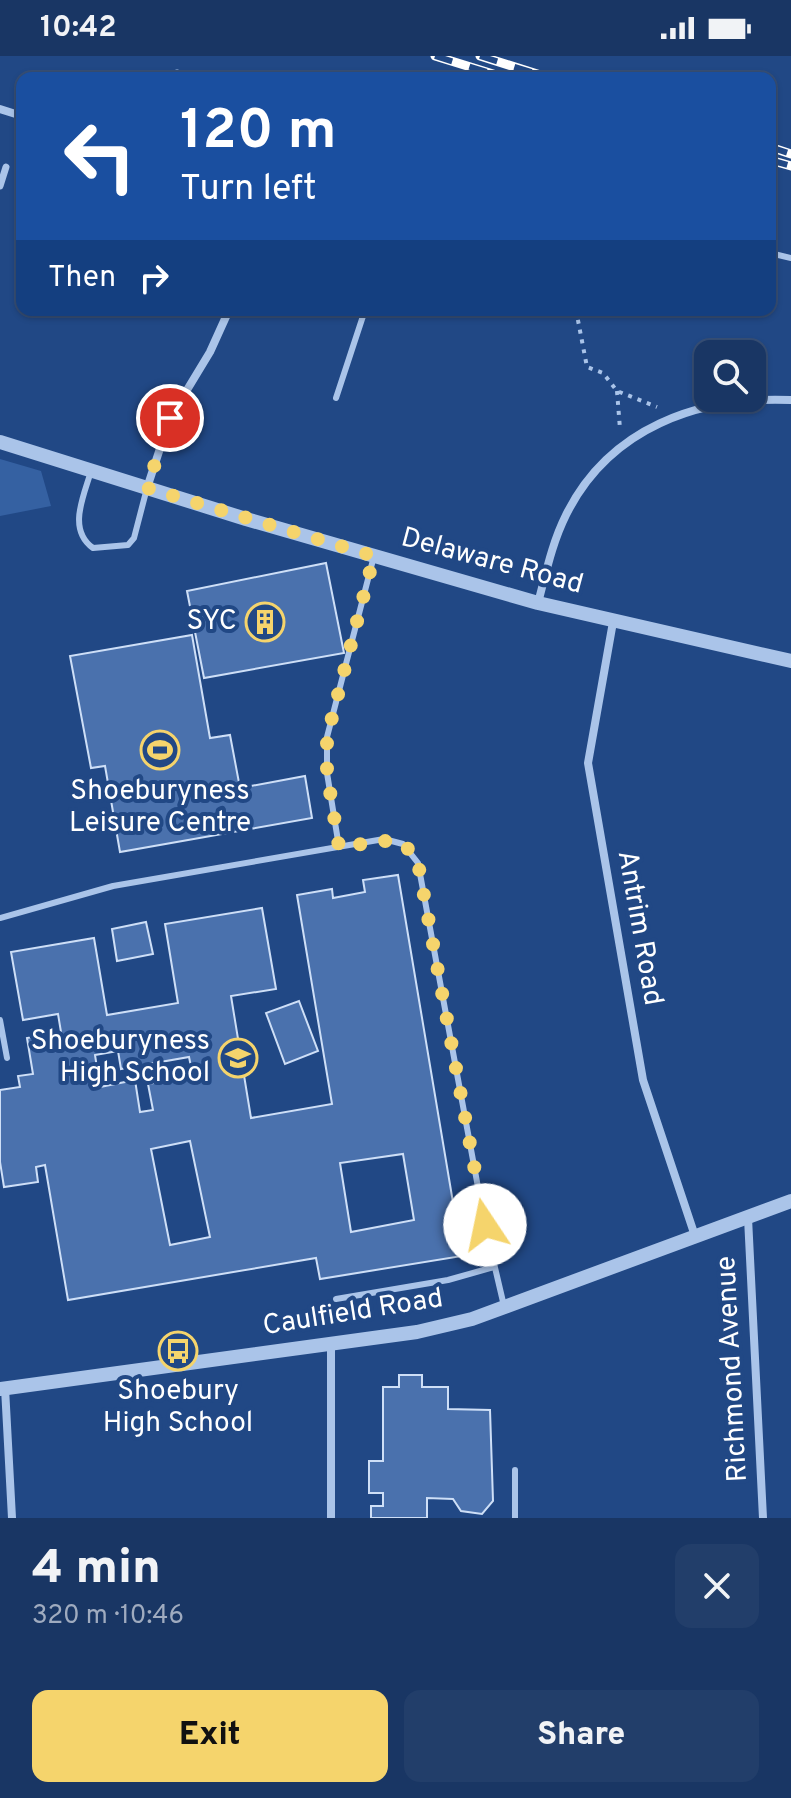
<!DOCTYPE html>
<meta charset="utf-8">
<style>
:root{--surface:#193664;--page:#223e6a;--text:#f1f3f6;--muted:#9fabbf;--line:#375078;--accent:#f5d46c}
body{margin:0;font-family:Overpass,sans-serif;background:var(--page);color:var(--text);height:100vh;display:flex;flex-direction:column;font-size:30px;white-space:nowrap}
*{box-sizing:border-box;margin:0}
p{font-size:26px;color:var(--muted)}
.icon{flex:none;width:44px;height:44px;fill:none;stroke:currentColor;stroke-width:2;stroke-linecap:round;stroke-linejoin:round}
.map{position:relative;height:1462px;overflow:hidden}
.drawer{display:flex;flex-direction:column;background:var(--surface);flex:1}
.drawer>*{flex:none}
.hud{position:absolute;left:16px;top:16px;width:760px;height:244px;border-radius:16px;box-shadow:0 2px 6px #0004,0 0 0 2px var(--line);background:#1a4fa0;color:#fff;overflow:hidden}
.fabs{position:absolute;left:694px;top:284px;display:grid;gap:16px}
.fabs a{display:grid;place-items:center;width:72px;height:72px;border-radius:16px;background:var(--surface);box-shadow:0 2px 6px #0004,0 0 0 2px var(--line);font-size:40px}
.pin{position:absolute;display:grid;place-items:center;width:68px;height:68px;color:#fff;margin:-34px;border:4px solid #fff;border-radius:50%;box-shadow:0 2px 8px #0007}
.me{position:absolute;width:88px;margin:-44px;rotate:349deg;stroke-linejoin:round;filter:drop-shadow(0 0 6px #0008)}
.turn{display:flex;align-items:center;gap:28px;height:168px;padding:0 32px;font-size:36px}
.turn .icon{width:104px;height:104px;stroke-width:2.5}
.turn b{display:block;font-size:56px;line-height:68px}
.then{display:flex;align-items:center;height:76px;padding:0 32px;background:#0003;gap:16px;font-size:30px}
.round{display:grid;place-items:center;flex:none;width:84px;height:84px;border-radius:16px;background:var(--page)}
.head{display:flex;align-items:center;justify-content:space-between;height:136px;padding:0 32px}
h1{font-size:48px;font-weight:800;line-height:60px}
.button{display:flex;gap:16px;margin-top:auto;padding:16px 32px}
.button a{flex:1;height:92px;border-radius:16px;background:var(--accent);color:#111;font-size:32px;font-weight:800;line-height:92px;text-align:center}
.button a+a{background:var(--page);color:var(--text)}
.status{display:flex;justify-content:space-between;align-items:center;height:56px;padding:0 40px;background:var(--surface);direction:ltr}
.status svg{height:22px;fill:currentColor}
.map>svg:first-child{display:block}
</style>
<div class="status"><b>10:42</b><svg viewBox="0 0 49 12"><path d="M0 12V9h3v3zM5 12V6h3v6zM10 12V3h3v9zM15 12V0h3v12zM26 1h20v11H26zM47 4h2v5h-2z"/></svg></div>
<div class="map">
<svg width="791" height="1462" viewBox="0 0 791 1462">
<rect width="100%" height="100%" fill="#214885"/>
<!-- green -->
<path fill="#3561a2" d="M0 403 41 415 51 450 0 460Z"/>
<!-- building -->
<g fill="#4a71ad" stroke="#cedff7" stroke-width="2" fill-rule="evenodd">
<path d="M326 507 344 597 204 622 187 535Z"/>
<path d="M192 579 210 682 230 679 240 732 305 720 312 762 120 796 105 710 91 712 70 600Z"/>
<path d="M398 819 462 1200 320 1223 316 1202 68 1244 45 1109 36 1111 38 1126 4 1131 0 1106V1034L20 1031 18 1020 33 1018 27 982 61 976 58 958 23 964 11 896 94 882 107 959 178 947 165 868 262 852 276 933 231 940 251 1062 332 1048 297 839 332 833 333 842 365 836 363 824ZM118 995 121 1013 189 1001 193 1020 148 1028 153 1054 140 1056 135 1024 100 1031 95 999ZM190 1085 210 1181 170 1189 151 1093ZM403 1098 414 1164 351 1176 340 1107Z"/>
<path d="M146 866 153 898 117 905 112 873Z"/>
<path d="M299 945 318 995 285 1008 266 957Z"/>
<path d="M399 1319H422V1331H448V1353L490 1354 493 1445 482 1458 461 1455 453 1443 427 1442V1462H371V1450H383V1437H369V1405H383V1331H399Z"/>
</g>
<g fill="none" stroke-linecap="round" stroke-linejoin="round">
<!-- path -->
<g stroke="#aac4e9" stroke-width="4" stroke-dasharray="4 6" stroke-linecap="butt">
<path d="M576 254 587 311 603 317 617 335 657 351"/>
<path d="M617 335 620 373"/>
</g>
<!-- service -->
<g stroke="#aac4e9" stroke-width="6">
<path d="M770 197 791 202"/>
<path d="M336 342 365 254"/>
<path d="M91 415C84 440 67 473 93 492L128 489 134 482 147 432"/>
<path d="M339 791 327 717V681L374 500"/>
<path d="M0 862 113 830 384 783 403 788 418 807 485 1169 504 1250"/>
<path d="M0 964 7 1002"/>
<path d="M336 1243 448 1224 494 1211"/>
<path d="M515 1414V1462"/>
</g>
<!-- pedestrian -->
<g stroke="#aac4e9" stroke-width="7">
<path d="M176 22 177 17"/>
<path d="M0 130 6 111"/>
</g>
<!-- minor -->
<g stroke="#aac4e9" stroke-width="8">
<path d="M0 53 22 60"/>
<path d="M147 432 170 362 210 296 229 254"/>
<path d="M538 547C546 517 552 487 566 459 609 372 698 340 791 344"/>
<path d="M613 566 588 707 643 1024 695 1180"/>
<path d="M748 1162 763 1462"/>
<path d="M331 1289V1462"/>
<path d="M5 1332 12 1462"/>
</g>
<!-- tertiary -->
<g stroke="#aac4e9" stroke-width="14">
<path d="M0 386 246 463 538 547 791 605"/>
<path d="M0 1333 417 1276 472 1263 791 1145"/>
</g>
<defs>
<g id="rail">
<path d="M435 0 506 22"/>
<path d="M480 0 550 22"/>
<path d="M770 91 791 98"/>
<path d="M770 104 791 110"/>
</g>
</defs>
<!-- rail casing -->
<use href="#rail" stroke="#fff" stroke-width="9"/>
<!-- rail -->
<use href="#rail" stroke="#214885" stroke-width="6" stroke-dasharray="18" stroke-linecap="butt"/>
</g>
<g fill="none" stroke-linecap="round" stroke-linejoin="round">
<!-- route -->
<path stroke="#f5d46c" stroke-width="14" stroke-dasharray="0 25.2" d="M170 362 147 432 374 500 327 681V717L339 791 394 784 413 796 418 807 485 1169"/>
</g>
<!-- icons -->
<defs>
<symbol id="building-ring" viewBox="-11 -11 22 22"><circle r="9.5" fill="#214885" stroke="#f5d46c" stroke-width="1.5"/><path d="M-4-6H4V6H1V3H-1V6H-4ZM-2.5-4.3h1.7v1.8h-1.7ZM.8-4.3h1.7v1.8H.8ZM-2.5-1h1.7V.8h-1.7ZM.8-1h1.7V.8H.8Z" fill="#f5d46c"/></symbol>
<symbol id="stadium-ring" viewBox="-11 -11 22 22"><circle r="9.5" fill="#214885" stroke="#f5d46c" stroke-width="1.5"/><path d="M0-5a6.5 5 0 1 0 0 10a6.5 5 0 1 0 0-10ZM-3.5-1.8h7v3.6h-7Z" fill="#f5d46c"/></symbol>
<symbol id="school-ring" viewBox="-11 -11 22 22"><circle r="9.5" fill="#214885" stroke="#f5d46c" stroke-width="1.5"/><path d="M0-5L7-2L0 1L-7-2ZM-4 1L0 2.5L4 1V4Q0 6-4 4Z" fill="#f5d46c"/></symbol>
<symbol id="bus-ring" viewBox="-11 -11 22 22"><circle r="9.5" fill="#214885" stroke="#f5d46c" stroke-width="1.5"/><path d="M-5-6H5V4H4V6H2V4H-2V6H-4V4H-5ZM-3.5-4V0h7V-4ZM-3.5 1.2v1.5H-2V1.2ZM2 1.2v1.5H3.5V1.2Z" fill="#f5d46c"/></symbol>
</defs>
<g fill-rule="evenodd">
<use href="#building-ring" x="243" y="544" width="44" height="44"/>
<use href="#stadium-ring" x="138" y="672" width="44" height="44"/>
<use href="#school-ring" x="216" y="980" width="44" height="44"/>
<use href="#bus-ring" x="156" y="1273" width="44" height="44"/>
</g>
<g text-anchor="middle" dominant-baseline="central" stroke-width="8" stroke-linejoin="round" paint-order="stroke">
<!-- street labels -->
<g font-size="28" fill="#fff" stroke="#214885">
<text transform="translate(492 506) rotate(15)">Delaware Road</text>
<text transform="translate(639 872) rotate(80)">Antrim Road</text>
<text transform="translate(353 1257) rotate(-9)">Caulfield Road</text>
<text transform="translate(733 1313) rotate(-93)">Richmond Avenue</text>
</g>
<!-- poi labels -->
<g font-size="28" fill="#fff" stroke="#214885" text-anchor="end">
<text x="237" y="566">SYC</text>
<text x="160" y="736" text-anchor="middle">Shoeburyness<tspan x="160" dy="32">Leisure Centre</tspan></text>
<text x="210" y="986">Shoeburyness<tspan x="210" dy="32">High School</tspan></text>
<text x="178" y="1336" text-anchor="middle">Shoebury<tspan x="178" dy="32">High School</tspan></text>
</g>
</g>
</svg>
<div class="fabs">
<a><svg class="icon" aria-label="search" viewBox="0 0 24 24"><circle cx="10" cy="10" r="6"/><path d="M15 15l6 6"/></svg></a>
</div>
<div class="pin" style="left:170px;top:362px;background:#d93025"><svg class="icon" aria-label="arrive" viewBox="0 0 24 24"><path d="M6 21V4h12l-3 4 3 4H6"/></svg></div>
<svg class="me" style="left:485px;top:1169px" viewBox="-20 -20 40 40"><circle r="19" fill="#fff"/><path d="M0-13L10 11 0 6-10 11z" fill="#f5d46c"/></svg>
<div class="hud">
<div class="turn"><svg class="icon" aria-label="left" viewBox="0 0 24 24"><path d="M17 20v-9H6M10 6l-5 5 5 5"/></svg><div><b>120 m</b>Turn left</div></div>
<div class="then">Then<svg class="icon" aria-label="right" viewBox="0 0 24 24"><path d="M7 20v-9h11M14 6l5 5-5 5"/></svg></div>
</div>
</div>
<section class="drawer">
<div class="head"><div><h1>4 min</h1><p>320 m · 10:46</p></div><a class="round"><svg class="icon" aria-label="close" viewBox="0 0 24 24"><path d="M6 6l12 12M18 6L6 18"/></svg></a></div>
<div class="button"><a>Exit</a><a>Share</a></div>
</section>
